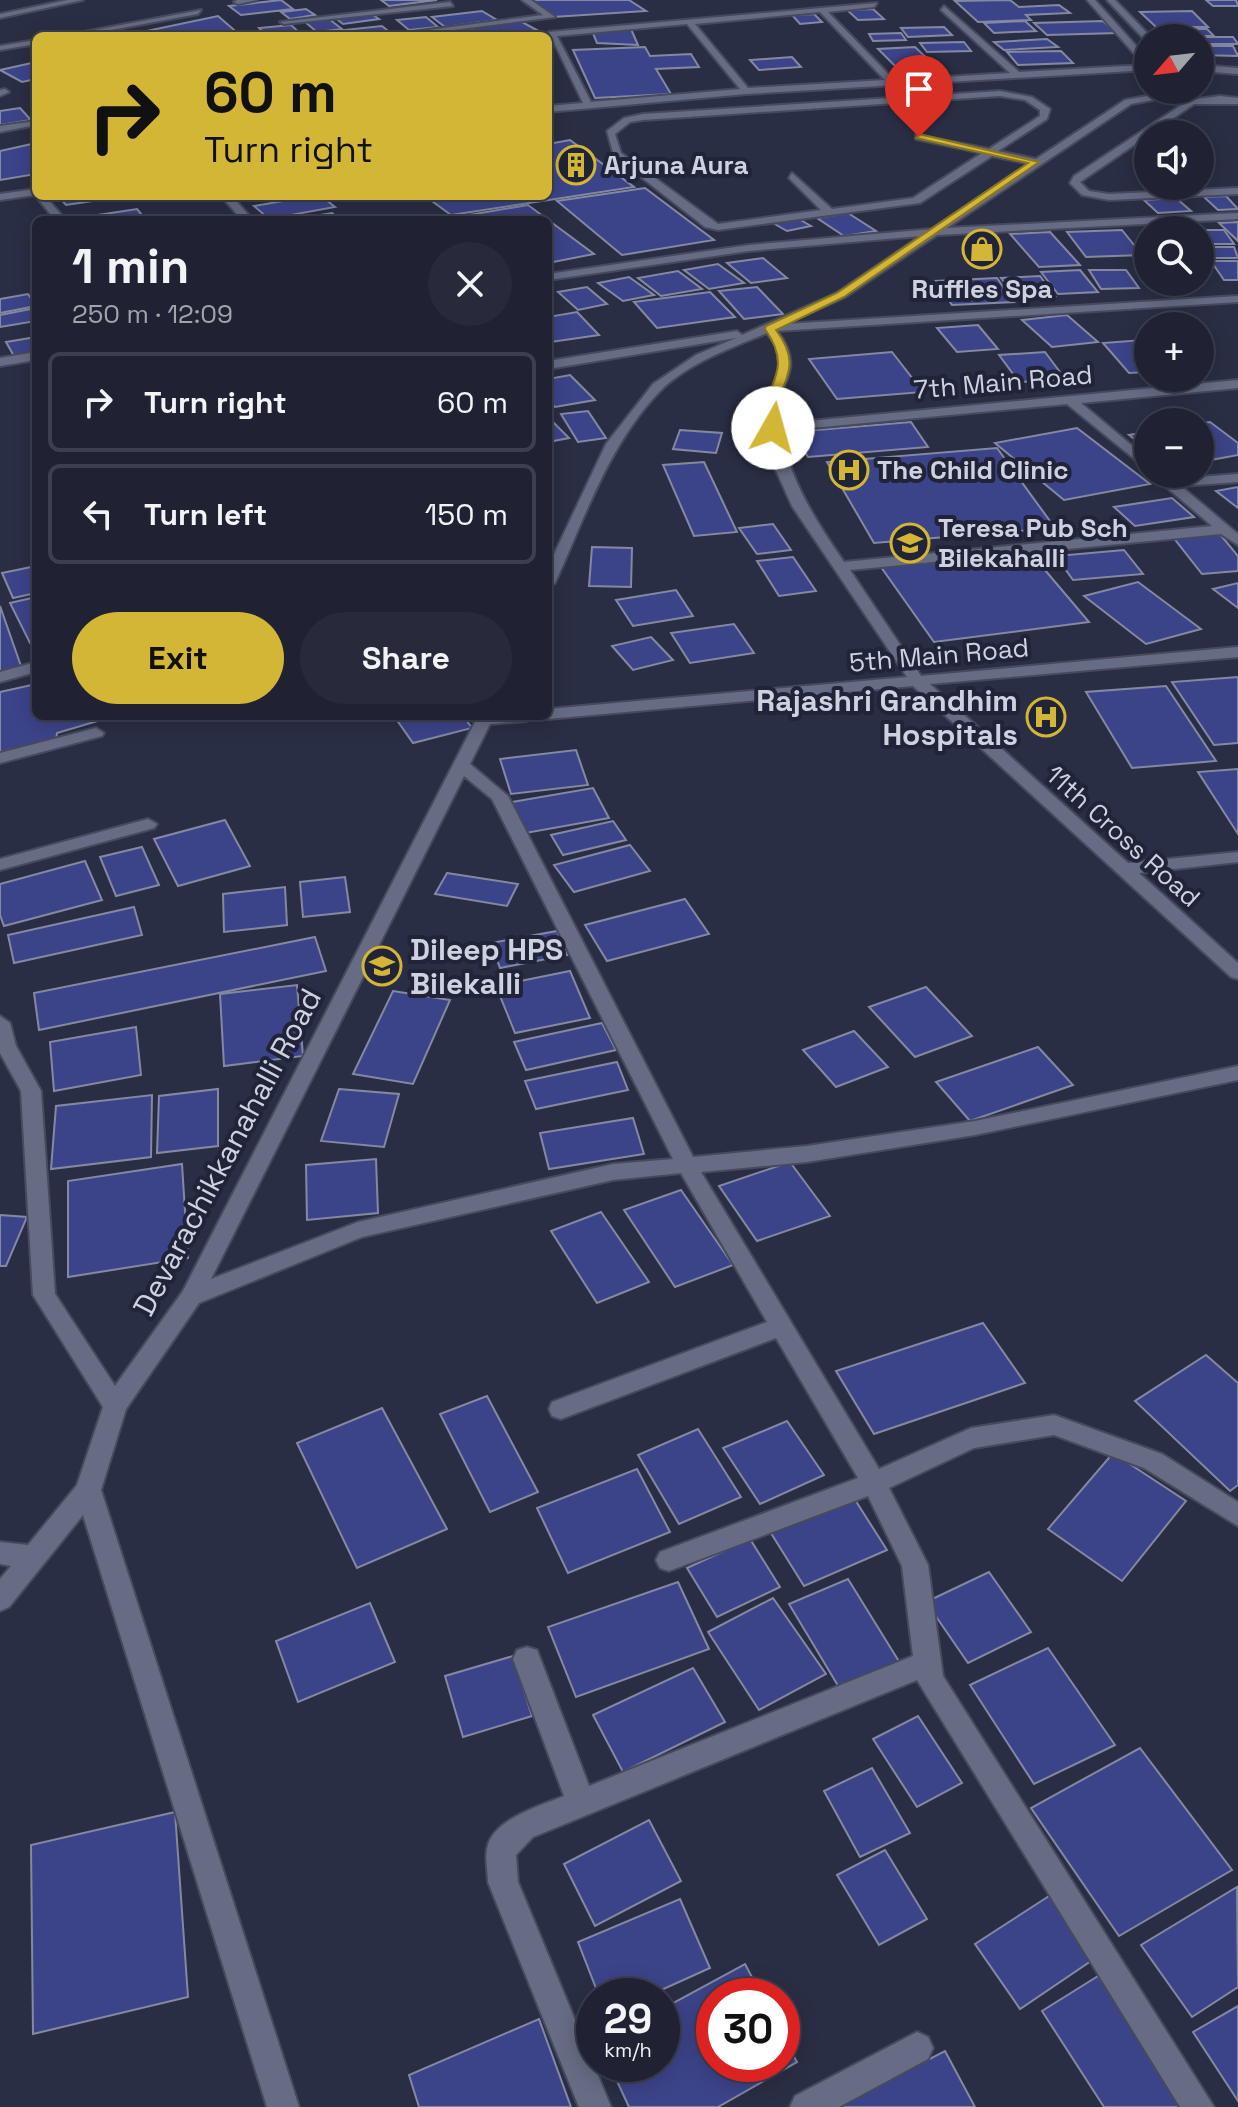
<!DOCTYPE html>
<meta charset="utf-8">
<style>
:root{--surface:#202233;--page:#282a3b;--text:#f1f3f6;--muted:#a2a4ac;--line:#3d3f4e;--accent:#d3b635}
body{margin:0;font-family:"Space Grotesk",sans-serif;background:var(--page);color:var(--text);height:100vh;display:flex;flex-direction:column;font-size:30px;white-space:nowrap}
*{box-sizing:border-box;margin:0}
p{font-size:26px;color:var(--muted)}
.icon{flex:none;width:44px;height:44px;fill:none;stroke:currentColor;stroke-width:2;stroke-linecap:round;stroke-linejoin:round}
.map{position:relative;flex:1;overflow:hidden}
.panel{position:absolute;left:32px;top:216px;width:520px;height:504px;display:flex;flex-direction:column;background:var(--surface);border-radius:12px;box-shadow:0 4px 20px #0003,0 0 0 2px var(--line)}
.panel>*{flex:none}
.banner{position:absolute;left:32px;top:32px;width:520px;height:168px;border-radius:12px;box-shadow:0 4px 20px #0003,0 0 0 2px var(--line);background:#d3b635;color:#111;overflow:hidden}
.needle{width:52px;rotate:242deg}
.fabs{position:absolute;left:1134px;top:24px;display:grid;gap:16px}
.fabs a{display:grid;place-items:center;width:80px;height:80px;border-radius:50%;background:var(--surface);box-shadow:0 4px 20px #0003,0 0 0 2px var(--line);font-size:40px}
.speed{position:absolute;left:576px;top:1978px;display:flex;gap:16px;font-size:40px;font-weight:700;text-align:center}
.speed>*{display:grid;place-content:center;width:104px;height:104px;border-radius:50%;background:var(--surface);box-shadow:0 4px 20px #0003,0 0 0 2px var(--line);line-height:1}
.speed small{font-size:20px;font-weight:400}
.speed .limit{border:12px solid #d22;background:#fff;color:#111}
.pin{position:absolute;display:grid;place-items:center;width:68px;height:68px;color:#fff;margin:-82px -34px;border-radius:50% 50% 50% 0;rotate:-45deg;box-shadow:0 0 8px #0007}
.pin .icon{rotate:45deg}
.me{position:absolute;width:88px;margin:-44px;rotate:7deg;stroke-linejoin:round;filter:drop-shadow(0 0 6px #0008)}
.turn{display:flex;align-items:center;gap:28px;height:168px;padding:0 40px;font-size:36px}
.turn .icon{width:104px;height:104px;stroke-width:2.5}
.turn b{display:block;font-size:56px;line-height:68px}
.round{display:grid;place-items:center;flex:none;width:84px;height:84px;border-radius:42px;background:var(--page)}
.overview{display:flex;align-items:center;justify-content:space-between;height:136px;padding:0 40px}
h1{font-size:48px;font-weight:800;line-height:60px}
.action{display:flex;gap:16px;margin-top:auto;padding:16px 40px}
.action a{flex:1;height:92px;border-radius:48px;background:var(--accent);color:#111;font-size:32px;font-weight:800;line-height:92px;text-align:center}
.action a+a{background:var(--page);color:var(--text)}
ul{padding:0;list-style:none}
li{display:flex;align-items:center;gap:24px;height:100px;margin:0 16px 12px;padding:0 24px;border:4px solid var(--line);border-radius:12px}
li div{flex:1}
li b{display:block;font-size:30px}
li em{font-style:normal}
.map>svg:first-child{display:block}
</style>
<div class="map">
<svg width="1238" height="2107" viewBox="0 0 1238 2107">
<rect width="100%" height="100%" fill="#2a2e44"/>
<!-- building -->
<g fill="#3c4489" stroke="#8389a2" stroke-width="2">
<path d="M281 0 293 9 241 15 229 6Z"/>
<path d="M381 0H437L389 6Z"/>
<path d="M527 0H629L646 11 553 17Z"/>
<path d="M1010 0 1019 7 1059 5 1070 13 1026 15 1031 20 978 22 955 1Z"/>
<path d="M1206 0H1236L1238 6H1213Z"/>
<path d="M306 9 315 15 290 19 281 12Z"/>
<path d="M873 9 884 19 858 20 847 10Z"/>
<path d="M482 11 497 20 445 27 432 17Z"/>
<path d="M1192 11 1208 27H1156L1140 12Z"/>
<path d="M370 13 379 19 343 24 334 17Z"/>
<path d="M814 14 822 22 800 24 792 15Z"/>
<path d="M218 16 241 36H123Z"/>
<path d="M426 17 438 27 409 30 397 20Z"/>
<path d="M329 19 342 29 317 32 305 22Z"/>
<path d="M520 21 537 30 502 36H456L449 32Z"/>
<path d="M1025 21 1036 31 994 33 984 23Z"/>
<path d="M1103 21 1117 33 1047 35 1034 23Z"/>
<path d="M291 25 302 35 267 36 259 28Z"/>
<path d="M382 26 392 34 319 36 316 33Z"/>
<path d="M944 27 952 35 908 37 901 28Z"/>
<path d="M631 29 638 45 597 43 592 31Z"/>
<path d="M1161 29H1207L1214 36H1167Z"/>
<path d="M901 33 906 40 873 41 869 34Z"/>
<path d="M1174 37H1233L1238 44H1200V38Z"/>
<path d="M1047 39 1058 47 1004 50 994 42Z"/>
<path d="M964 42 971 51 927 52 920 43Z"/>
<path d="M1200 46H1233L1238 56 1200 55Z"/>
<path d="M645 47 650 56 691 54 699 67 656 69 671 94 595 98 573 50Z"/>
<path d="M915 47 935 66 897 68 878 49Z"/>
<path d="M1061 51 1073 63 1018 65 1007 52Z"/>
<path d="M792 57 801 67 759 70 750 60Z"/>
<path d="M36 62V79L22 82 0 70Z"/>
<path d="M20 108 31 120 0 125V111Z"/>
<path d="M570 140 634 187 451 215 425 196H548V144Z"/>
<path d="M36 143V174L0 180V151Z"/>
<path d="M645 188 714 240 622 255 557 201Z"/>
<path d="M58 196H119L120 197 66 205Z"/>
<path d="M312 196H321L335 207 269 219 254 206Z"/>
<path d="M1226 196 1238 209 1218 210 1204 197Z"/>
<path d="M1176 198 1191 211 1158 213 1144 200Z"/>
<path d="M528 205 594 254 548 263V220L451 218Z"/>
<path d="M137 209 146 220H86L84 217Z"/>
<path d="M332 213 340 220H290Z"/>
<path d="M848 213 876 231 844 236 817 218Z"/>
<path d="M797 218 811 226 787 231 773 223Z"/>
<path d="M1238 222V241L1219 223Z"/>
<path d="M1122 230 1142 255 1086 257 1067 232Z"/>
<path d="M1200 230H1224L1234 244H1200Z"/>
<path d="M1050 232 1080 265 1039 267 1010 234Z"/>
<path d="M1200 247H1234L1238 258H1200Z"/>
<path d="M763 258 787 278 751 283 727 263Z"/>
<path d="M1211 261H1238V280H1224Z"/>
<path d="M718 264 744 283 709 289 684 270Z"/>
<path d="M1080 270 1098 292 1058 294 1041 272Z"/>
<path d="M1089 270H1126L1139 288 1101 289Z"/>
<path d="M678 271 702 289 661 296 638 278Z"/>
<path d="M1040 276 1055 296 1015 297 1001 278Z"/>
<path d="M629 277 654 295 623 301 598 283Z"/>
<path d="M997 278 1014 302 952 305 936 281Z"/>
<path d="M587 287 607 304 578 310 558 292Z"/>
<path d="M757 287 783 314 744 319 719 291Z"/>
<path d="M710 292 735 317 657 328 634 302Z"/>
<path d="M28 294 36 306 0 313V299Z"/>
<path d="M36 308V321L0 327V315Z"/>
<path d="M577 312 599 335 551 342 548 338V317Z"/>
<path d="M1067 315 1098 342 1052 347 1022 320Z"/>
<path d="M978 325 998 349 957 352 937 328Z"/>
<path d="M36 337V355L15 358 6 342Z"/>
<path d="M1143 340 1148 346V372L1129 373 1103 343Z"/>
<path d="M892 352 923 392 837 399 809 359Z"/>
<path d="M1045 352 1066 380 1019 382 999 355Z"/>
<path d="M570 375 595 400 555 407 548 400V379Z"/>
<path d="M588 411 606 438 578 442 561 414Z"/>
<path d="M548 419H550L569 438 548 442Z"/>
<path d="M911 422 928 447 808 457 793 432Z"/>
<path d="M1210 422 1238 443V455L1200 462V423Z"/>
<path d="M1077 428 1150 484 1064 500 995 443Z"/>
<path d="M680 430 722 433 716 453 673 449Z"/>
<path d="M1148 432V450L1129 435Z"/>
<path d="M997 448 1055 528 874 543 827 462Z"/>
<path d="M704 462 737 532 694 536 663 465Z"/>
<path d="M1238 487V508L1216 491Z"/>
<path d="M1172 498 1194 517 1135 526 1114 507Z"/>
<path d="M773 524 791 550 757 554 739 528Z"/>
<path d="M1219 533 1238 556V571L1202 574 1173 537Z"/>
<path d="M592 547 632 548 631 587 589 586Z"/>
<path d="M1028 550 1089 622 934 642 881 567Z"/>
<path d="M1124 550 1143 574 1073 580 1056 556Z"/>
<path d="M793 557 816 591 779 596 757 561Z"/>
<path d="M36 566V593L13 598 2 573Z"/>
<path d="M1138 582 1201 629 1146 644 1084 596Z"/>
<path d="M1238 583V608L1213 589Z"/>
<path d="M676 590 693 616 633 626 616 600Z"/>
<path d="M36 597V641L30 643 10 603Z"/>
<path d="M0 606 22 669 0 673Z"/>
<path d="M734 624 754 653 690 663 671 633Z"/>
<path d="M651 637 673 660 633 670 612 646Z"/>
<path d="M1238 677V743L1214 745 1172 682Z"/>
<path d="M36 684V716L111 717 57 733 56 740 0 752V692Z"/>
<path d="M1166 686 1216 761 1132 768 1086 692Z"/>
<path d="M394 716H463L472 728 413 743Z"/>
<path d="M576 750 588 785 511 794 500 759Z"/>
<path d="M1238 769V834L1198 772Z"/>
<path d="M593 788 609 818 526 833 512 802Z"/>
<path d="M225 820 250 866 178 886 154 839Z"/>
<path d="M613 821 626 840 563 855 551 835Z"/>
<path d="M630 845 650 871 574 892 554 865Z"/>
<path d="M142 847 159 885 116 896 100 857Z"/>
<path d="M85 861 102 900 4 926 0 915V884Z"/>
<path d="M447 873 518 884 507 906 435 894Z"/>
<path d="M345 877 350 912 303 917 300 882Z"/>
<path d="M285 887 287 925 224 932 223 894Z"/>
<path d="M685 899 709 934 607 961 585 925Z"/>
<path d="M134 907 142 935 14 963 8 935Z"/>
<path d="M557 931 567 955 500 968 491 943Z"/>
<path d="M315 937 326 971 39 1030 34 993Z"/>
<path d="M570 971 590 1018 515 1033 496 986Z"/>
<path d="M297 985 303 1056 224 1066 220 994Z"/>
<path d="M926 987 972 1036 915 1057 869 1007Z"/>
<path d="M393 991 450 1000 413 1084 353 1074Z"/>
<path d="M602 1023 616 1050 526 1070 514 1042Z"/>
<path d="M136 1027 141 1075 54 1091 50 1042Z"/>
<path d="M854 1031 888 1067 836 1087 803 1050Z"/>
<path d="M1038 1047 1073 1085 970 1121 936 1082Z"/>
<path d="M617 1062 628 1090 536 1109 525 1081Z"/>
<path d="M218 1089V1146L157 1153 159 1096Z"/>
<path d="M339 1089 399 1094 384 1147 321 1141Z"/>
<path d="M152 1095 151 1157 51 1169 56 1106Z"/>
<path d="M633 1118 644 1154 549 1169 540 1133Z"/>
<path d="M376 1159 378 1213 307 1220 306 1165Z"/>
<path d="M790 1162 830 1216 757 1241 719 1186Z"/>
<path d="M182 1164 188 1258 68 1277V1181Z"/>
<path d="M681 1190 733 1265 675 1287 624 1210Z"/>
<path d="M601 1212 649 1282 597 1303 551 1231Z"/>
<path d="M0 1215 27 1217 6 1266H0Z"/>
<path d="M983 1323 1025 1383 874 1434 836 1371Z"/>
<path d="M1206 1355 1238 1383V1485L1230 1491 1135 1401Z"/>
<path d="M487 1396 538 1492 490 1512 440 1414Z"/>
<path d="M382 1408 447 1529 357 1568 297 1443Z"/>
<path d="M787 1421 824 1475 760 1504 723 1448Z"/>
<path d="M698 1429 741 1497 679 1524 638 1455Z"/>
<path d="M1113 1453 1186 1501 1122 1581 1048 1529Z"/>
<path d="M637 1469 670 1532 568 1573 537 1508Z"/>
<path d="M852 1495 887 1550 804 1586 769 1530Z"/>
<path d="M750 1539 780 1587 717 1617 687 1568Z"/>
<path d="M989 1572 1031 1632 968 1663 926 1602Z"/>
<path d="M848 1579 900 1663 840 1689 789 1604Z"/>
<path d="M678 1582 709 1649 576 1697 548 1627Z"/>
<path d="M773 1598 826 1674 759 1710 708 1632Z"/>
<path d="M370 1603 395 1662 298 1702 276 1641Z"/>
<path d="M1048 1648 1115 1745 1034 1784 970 1685Z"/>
<path d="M513 1656 532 1716 463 1737 445 1676Z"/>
<path d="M693 1668 725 1722 623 1772 593 1715Z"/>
<path d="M918 1716 962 1783 917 1807 873 1739Z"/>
<path d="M1140 1748 1232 1870 1119 1936 1031 1808Z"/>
<path d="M872 1768 910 1833 860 1857 824 1791Z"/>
<path d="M175 1812 188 1997 33 2034 31 1845Z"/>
<path d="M649 1820 681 1881 595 1926 564 1864Z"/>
<path d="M885 1850 927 1919 879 1945 837 1875Z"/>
<path d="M1237 1887 1238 1987 1192 2017 1141 1945Z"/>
<path d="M1049 1896 1094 1959 1020 2009 975 1944Z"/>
<path d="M680 1899 710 1968 648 1996H599L578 1942Z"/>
<path d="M745 1964 762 1996H714V2064H782V2034L797 2062 718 2107H629L609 2064H662V2009Z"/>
<path d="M1098 1976 1189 2107H1104L1042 2011Z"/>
<path d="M1238 2006V2101L1193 2032Z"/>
<path d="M539 2019 571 2107H419L409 2075Z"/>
<path d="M945 2051 975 2107H836Z"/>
</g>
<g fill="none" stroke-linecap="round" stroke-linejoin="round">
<defs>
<g id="minor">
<path d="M67 0H83L0 18V14Z"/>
<path d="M237 0H257L238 4 234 2Z"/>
<path d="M522 0H531L555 17 407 36H382L543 15Z"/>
<path d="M1087 0H1095L1148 59V70L746 94 548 112V106L583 103 549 32 877 3 874 7 828 12 894 80 1010 73 941 10 944 6 1019 72 1144 65ZM820 12 885 80 748 88 695 24ZM687 24 740 89 591 102 557 36Z"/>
<path d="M1107 0H1115L1152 38 1145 40Z"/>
<path d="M450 2 453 6 284 24 280 22Z"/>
<path d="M201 10 198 14 79 36H62Z"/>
<path d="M36 40V44L0 50V46Z"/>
<path d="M1200 65 1238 68V74L1200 71Z"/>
<path d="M0 90 5 89 9 92 0 96Z"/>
<path d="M1153 90H1162L1153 100 1131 104 947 228 1238 213V219L937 235 845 297 785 324 1238 296V302L777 331C811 375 769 386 778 424L1238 380V388L1081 403 1148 459V470L1067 404 780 431C791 482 815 520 844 562L1212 526 1151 474H1166L1172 479 1238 474V482L1181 486 1238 534V545L1221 534 850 570 921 676 1238 647V657L930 684 1128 863 1238 852V862L1139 873 1238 963V979L1231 977 913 686 548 719 541 716H548V709L907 677 792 506 774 466 763 413 780 367 776 345 767 333C731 348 688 363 660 391 609 444 585 517 555 583L548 587V567L606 444 653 384 696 355 736 338 548 369V361L737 331 742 335 837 293 921 236 749 251 548 280V274L749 245 932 229 1030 164 992 156 920 203 718 230 705 227 614 156 607 131 624 118 643 114 1000 91 1032 97 1050 109 1047 119 998 151 1036 159 1125 100 1147 96ZM1000 96 1025 100 1040 110V116L989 149 916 135V139L982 153 913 198 832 209 792 173 789 178 821 210 718 224 621 153 615 134 630 122 643 120Z"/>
<path d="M1220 96 1238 98V104H1194L1080 182 1089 191 1109 194 1238 188V194L1109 200 1082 195 1070 183 1074 176 1189 100Z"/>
<path d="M36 121V125L0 132V126Z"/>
<path d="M36 189V196H45L66 220H55L35 195 0 200V194Z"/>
<path d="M221 196H232L253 220H242Z"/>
<path d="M36 352V360L0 366V358Z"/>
<path d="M36 662V672L0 682V672Z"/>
<path d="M478 716H534L526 721 490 724 470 764 508 796 693 1157 807 1146 975 1121 1238 1066V1080L975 1135 807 1162 701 1172 879 1469 971 1428 1054 1415 1162 1454 1238 1502V1526L1144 1468 1054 1435 974 1448 889 1488 928 1565 943 1676 1214 2107H1180L917 1680 533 1837 516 1855 518 1882 611 2107H579L488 1882C488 1872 485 1859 487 1849 492 1819 540 1806 564 1796L513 1659 517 1650 527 1647 537 1650 589 1786 913 1656 902 1566 868 1496 669 1571 660 1568 656 1560 660 1552 858 1478 776 1338 561 1419 552 1416 549 1409 552 1402 767 1322 681 1173 613 1180 362 1237 199 1303 126 1409 101 1490 299 2107H267L83 1515 9 1607 0 1611V1579L11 1566 0 1564V1542L28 1545 77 1485 103 1407 33 1295 21 1091 0 1053V1016L10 1023 16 1046 41 1091 55 1294 115 1386 183 1291ZM464 776 492 799 673 1159 613 1164 358 1222 211 1279Z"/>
<path d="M96 728 104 733 102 736 0 763V753Z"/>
<path d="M148 819 157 824 154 828 0 870V859Z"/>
<path d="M917 2032 928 2037 933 2048 928 2059 839 2107H790L795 2096Z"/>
</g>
</defs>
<!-- minor casing -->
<use href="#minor" stroke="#474a5d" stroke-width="4"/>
<!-- minor -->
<use href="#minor" fill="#666c84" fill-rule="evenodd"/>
</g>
<!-- route -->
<path fill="#d3b635" stroke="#897622" stroke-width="2" d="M919 134 1039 162 844 297 776 330C810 375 768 387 778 428L769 430C751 391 800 378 765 329L766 326 837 293 1028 163 916 138Z"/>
<!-- icons -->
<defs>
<symbol id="building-ring" viewBox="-11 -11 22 22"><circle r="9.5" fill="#212439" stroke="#d3b635" stroke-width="1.5"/><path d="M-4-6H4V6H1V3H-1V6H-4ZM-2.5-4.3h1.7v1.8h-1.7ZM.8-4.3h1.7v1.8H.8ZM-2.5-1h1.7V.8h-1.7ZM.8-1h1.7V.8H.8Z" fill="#d3b635"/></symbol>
<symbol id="shop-ring" viewBox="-11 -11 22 22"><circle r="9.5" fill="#212439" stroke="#d3b635" stroke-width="1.5"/><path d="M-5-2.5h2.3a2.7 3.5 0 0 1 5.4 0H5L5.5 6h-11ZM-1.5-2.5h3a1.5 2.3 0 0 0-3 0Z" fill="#d3b635"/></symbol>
<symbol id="hospital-ring" viewBox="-11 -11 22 22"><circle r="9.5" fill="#212439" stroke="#d3b635" stroke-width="1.5"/><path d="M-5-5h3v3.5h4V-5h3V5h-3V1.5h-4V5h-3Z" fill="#d3b635"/></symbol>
<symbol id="school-ring" viewBox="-11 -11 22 22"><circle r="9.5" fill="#212439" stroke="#d3b635" stroke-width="1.5"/><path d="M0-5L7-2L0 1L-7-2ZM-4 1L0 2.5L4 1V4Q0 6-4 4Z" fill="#d3b635"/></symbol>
</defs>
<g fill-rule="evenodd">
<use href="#building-ring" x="554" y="143" width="44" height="44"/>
<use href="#shop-ring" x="960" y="227" width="44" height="44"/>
<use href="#hospital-ring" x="827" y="448" width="44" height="44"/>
<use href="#school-ring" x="888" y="521" width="44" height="44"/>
<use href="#hospital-ring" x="1024" y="695" width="44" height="44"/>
<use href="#school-ring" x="360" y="944" width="44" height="44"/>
</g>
<g text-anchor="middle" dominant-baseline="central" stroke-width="8" stroke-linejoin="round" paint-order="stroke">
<!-- far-poi labels -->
<g font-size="26" font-weight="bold" fill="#ced1df" stroke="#212439" text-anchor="start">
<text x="604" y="165">Arjuna Aura</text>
<text x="982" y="289" text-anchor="middle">Ruffles Spa</text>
<text x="877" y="470">The Child Clinic</text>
<text x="938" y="528">Teresa Pub Sch<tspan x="938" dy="30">Bilekahalli</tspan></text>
</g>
<!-- far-street labels -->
<g font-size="26" fill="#ced1df" stroke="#212439">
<text transform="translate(1003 382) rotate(-5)">7th Main Road</text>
<text transform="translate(939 655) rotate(-5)">5th Main Road</text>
<text transform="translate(1123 836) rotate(42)">11th Cross Road</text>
</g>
<!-- poi labels -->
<g font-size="30" font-weight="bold" fill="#ced1df" stroke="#212439" text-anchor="end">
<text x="1018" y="700">Rajashri Grandhim<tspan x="1018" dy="34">Hospitals</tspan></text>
<text x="410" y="949" text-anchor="start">Dileep HPS<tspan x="410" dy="34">Bilekalli</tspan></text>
</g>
<!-- street labels -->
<g font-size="30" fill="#ced1df" stroke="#212439">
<text transform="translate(227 1152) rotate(-62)">Devarachikkanahalli Road</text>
</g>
</g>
</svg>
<div class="fabs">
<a><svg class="needle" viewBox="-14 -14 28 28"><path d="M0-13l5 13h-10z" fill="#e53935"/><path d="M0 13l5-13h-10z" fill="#a2a4ac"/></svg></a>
<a><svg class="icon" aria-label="sound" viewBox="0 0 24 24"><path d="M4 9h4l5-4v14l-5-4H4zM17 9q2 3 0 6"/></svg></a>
<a><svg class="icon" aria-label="search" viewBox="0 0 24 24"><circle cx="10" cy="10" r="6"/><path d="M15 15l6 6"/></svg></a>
<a>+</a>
<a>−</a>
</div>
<div class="speed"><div>29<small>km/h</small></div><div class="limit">30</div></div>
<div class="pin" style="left:919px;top:137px;background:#d93025"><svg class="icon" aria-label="arrive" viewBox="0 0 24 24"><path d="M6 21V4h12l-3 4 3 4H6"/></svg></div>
<svg class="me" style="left:773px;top:428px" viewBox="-20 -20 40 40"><circle r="19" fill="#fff"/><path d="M0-13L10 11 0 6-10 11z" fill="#d3b635"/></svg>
<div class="banner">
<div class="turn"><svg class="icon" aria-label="right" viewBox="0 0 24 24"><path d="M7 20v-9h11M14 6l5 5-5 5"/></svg><div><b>60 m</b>Turn right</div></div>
</div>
<section class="panel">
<div class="overview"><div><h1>1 min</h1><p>250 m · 12:09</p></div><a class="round"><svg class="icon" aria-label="close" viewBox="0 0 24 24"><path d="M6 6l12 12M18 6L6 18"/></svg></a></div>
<ul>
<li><svg class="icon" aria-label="right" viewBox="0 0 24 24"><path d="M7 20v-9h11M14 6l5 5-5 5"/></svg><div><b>Turn right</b></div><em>60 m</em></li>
<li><svg class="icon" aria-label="left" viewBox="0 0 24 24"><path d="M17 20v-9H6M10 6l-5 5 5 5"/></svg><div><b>Turn left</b></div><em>150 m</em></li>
</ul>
<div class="action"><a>Exit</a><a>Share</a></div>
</section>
</div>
